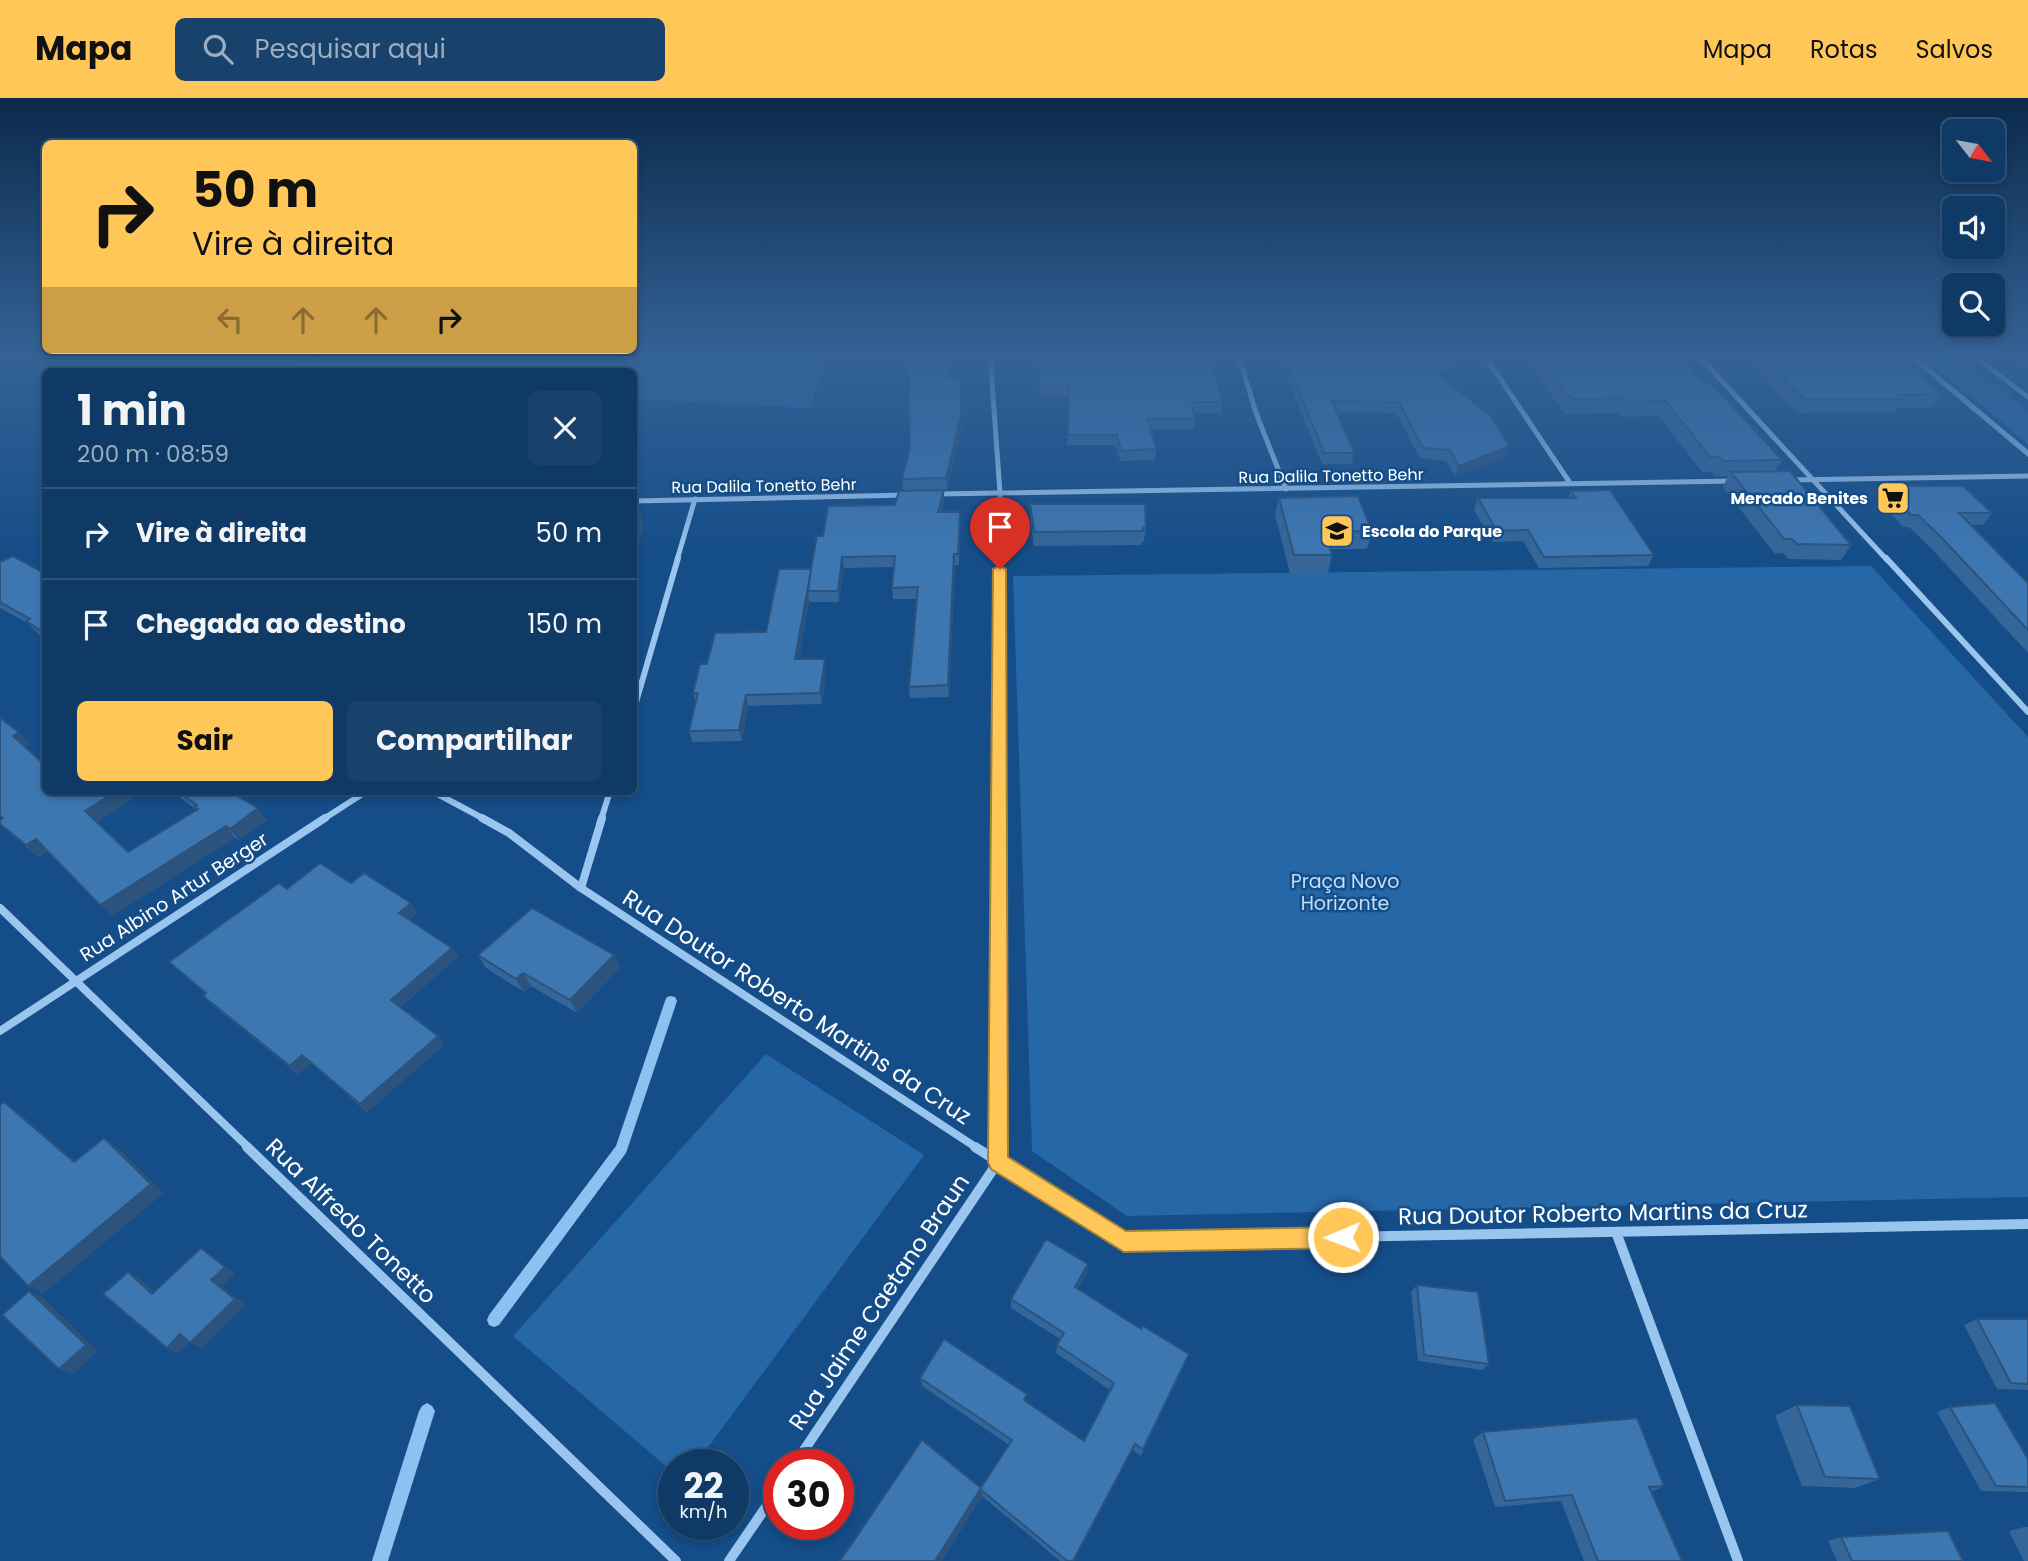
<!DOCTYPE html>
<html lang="pt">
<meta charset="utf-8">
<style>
:root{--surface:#0f3a66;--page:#18416c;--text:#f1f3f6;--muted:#9badbf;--line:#2f547a;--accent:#ffc658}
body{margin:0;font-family:Poppins,sans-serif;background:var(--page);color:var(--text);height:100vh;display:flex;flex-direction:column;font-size:26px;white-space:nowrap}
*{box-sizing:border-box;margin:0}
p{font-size:23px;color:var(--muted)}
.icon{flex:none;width:38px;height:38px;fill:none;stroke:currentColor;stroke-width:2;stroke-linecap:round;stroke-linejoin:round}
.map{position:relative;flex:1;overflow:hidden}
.drawer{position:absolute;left:42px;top:270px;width:595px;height:427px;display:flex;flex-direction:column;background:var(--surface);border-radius:10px;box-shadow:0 4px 10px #0003,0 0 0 2px var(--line)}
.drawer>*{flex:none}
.top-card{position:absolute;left:42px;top:42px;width:595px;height:214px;border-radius:10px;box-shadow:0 4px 10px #0003,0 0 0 2px var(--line);background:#ffc658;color:#111;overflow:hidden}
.needle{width:46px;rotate:121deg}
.fabs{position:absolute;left:1942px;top:21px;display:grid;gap:14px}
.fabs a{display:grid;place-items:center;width:63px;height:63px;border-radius:10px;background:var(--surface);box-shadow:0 4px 10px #0003,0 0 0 2px var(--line);font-size:35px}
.speed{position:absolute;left:658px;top:1351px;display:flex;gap:14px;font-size:35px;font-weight:700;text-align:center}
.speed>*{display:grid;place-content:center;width:91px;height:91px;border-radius:50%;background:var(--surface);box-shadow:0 4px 10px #0003,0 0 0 2px var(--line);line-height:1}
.speed small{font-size:18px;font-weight:400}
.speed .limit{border:10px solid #d22;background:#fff;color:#111}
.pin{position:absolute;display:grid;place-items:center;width:60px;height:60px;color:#fff;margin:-72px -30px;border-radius:50% 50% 50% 0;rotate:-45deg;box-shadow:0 0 7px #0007}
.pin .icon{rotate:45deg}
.me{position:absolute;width:77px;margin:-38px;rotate:269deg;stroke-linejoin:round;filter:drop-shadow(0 0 5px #0008)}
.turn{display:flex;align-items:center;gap:24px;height:147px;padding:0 35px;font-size:32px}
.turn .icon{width:91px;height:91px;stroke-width:2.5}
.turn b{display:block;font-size:49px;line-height:60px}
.lanes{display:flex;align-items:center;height:66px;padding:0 35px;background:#0003;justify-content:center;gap:35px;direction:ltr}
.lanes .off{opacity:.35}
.round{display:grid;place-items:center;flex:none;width:74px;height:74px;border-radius:10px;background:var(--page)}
.overview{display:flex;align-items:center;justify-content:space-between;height:119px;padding:0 35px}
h1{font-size:42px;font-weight:700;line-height:52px}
.action{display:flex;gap:14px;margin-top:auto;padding:14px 35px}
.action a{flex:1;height:80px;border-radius:10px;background:var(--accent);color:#111;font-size:28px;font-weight:700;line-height:80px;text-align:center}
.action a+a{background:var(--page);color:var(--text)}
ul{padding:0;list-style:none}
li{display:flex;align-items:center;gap:21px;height:91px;padding:0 35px;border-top:2px solid var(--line)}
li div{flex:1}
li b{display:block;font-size:26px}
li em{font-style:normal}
header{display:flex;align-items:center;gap:42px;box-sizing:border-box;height:98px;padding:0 35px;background:var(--accent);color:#111}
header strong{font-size:33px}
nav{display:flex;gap:38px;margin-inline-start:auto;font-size:24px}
.search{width:490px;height:63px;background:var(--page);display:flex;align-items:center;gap:18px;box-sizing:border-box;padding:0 24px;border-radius:10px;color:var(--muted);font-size:26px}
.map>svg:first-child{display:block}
</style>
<header>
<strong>Mapa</strong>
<div class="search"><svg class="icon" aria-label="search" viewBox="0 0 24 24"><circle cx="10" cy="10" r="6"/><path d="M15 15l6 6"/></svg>Pesquisar aqui</div>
<nav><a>Mapa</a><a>Rotas</a><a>Salvos</a></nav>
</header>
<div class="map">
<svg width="2028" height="1463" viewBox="0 0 2028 1463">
<rect width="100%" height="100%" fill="#144d88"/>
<!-- green -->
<g fill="#2667a7">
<path d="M320 255H828L810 310 634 301V273H287Z"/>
<path d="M1918 255H1955L2028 313V346Z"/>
<path d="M1871 468 2028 639V1099L1127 1118 1032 1053 1013 478Z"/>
<path d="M766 956 924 1057 695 1367H674V1375L513 1238Z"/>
</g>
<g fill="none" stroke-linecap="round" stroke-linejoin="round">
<!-- stream -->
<g fill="#8cc1f2" fill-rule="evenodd">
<path d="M671 898 675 899 677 903 626 1055 499 1227 494 1229 489 1227 487 1222 489 1217 616 1048 665 903 667 899Z"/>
<path d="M427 1305 432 1308 435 1313 388 1463H372L419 1313 422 1308Z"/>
</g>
<!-- minor-far3 -->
<g stroke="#9ac5ef" stroke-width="5">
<path d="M990 255 1000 395V462"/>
<path d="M1238 255 1256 315 1286 391"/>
<path d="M1483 255 1570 385"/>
<path d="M1696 255 1887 462"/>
<path d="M1789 382 2028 378"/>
<path d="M935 396 1735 383"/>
<path d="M634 403 906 397"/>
<path d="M677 462 695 401"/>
</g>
<!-- minor-far2 -->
<g stroke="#9ac5ef" stroke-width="6">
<path d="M1886 460 2028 614"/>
<path d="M634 611 678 460"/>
<path d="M432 693 486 722"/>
<path d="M322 722 367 693"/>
<path d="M601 722 610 693"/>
<path d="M999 722 1000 460"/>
</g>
<!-- minor-far1 -->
<g stroke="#9ac5ef" stroke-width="8">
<path d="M482 720 509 735 581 790 977 1050"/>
<path d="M581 790 602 720"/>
<path d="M0 810 249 1050"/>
<path d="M0 933 325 720"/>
<path d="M998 1050 999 720"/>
</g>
<!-- minor -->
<g stroke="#9ac5ef" stroke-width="10">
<path d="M247 1049 676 1463"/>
<path d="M975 1049 1124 1143 2028 1126"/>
<path d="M1616 1134 1738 1463"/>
<path d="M794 1367 998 1064V1049"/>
<path d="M729 1463 779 1390"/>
</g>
<!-- tertiary -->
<g fill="#9ac5ef" fill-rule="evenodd">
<path d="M1904 255H1912L2028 352V359Z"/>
<path d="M1966 255H1974L2028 296V302Z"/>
</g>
</g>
<!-- wall -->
<g fill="#346699">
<path d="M954 255 951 280 962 328 947 392H944V403L941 414H960V425L959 467H955L949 599 910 600 909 589 917 501H893L892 490 894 469 844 470 839 504H810L809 503 799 561 826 572 822 606 748 608 742 643 692 644 689 633 696 605 693 595 707 566 766 534 811 471 823 438 895 407 903 393 902 381 910 351Z"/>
<path d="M1033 255 1223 304 1221 315H1194L1195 321 1194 332H1151L1156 351 1155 362 1120 363 1116 347H1067L1068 298H1039V274H1033Z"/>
<path d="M1277 255H1454L1458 263 1455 273H1434L1509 348 1505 359 1455 378 1446 363 1420 360 1396 315 1336 314 1354 355 1352 366H1322Z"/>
<path d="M1521 255H1676L1703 285 1782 362 1775 373 1851 447 1841 462 1788 461 1783 455 1775 456 1723 389 1728 378H1715L1711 374H1702L1659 318 1621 319 1618 315 1565 316Z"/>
<path d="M1740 255H1893L1941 296 1933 309 1896 310 1894 314 1797 315Z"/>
<path d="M2007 255H2028V271Z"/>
<path d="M1884 388 1992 415 1983 427H1970L2028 485V555L1932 451 1909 429H1903L1876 400Z"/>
<path d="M1571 393 1654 457 1648 468 1539 470 1523 443 1493 444 1474 412 1478 400H1568Z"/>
<path d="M1279 400 1372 433 1367 451H1331L1332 457 1328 475H1290L1275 417Z"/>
<path d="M1030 406 1146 429 1144 443 1142 444V447L1034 448 1030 420Z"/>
<path d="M0 464 46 476V541L36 534 29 526 0 510Z"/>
<path d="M19 634 30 646 25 649 46 693H145L97 724 128 754 196 712 172 693H229L267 722 239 742 235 740 112 818 48 753 38 759 0 726 3 720Z"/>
<path d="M351 785 417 814 409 822 452 850 458 859 400 909 438 938 444 947 367 1014 311 965 298 976 212 907 203 898 206 896 169 864 287 791Z"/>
<path d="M478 857H614L620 870 577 915 531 888 524 894 486 870Z"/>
<path d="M1088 1166 1087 1175 1078 1190 1186 1264 1141 1358 1133 1352 1074 1463H1060L982 1398V1399L981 1390 1009 1347 922 1288 920 1280 1026 1304 1084 1343 1110 1292 1056 1255 1057 1247 1060 1241 1011 1210V1201Z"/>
<path d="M1417 1187 1489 1266 1482 1272 1418 1263 1411 1194Z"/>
<path d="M1977 1221H2028V1292L1997 1291 1964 1227Z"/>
<path d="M1797 1307 1880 1381 1855 1390 1802 1388 1775 1318Z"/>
<path d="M1950 1309 2028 1361V1394L1981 1393 1937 1314Z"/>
<path d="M1483 1334 1664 1388 1651 1394 1682 1463H1584L1561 1403 1495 1409 1473 1341Z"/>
<path d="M2024 1429H2028V1463H2024L2009 1433Z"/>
<path d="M1841 1439 1963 1463H1837L1828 1443Z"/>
</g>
<!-- shaded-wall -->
<g fill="#2b537d">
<path d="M952 255H954L950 291 949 280Z"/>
<path d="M960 279 962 328 947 392 946 380Z"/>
<path d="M1509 348 1505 359 1455 378 1459 368Z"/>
<path d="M944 392V403L939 425 938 414Z"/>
<path d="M640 415 644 429 634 460V434Z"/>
<path d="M954 456 955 467 949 599 948 587Z"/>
<path d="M842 459 844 470 839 504 838 493Z"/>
<path d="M811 472 808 493 809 503 797 572 795 561Z"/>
<path d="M825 561 826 572 822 606 820 595Z"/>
<path d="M746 597 748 608 742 643 739 632Z"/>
<path d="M19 634 30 646 24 649 13 638Z"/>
<path d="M117 693H145L96 725 85 713Z"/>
<path d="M258 710 267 722 239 742 230 731Z"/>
<path d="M226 728 235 740 112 818 100 807Z"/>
<path d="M36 741 48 753 38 759 26 747Z"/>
<path d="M411 805 417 814 405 824 399 815Z"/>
<path d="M452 850 458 859 398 910 391 902Z"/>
<path d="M614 857 620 870 577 915 570 902Z"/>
<path d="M523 875 531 888 524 894 516 881Z"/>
<path d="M438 938 444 947 367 1014 360 1006Z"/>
<path d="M302 957 311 965 298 976 290 968Z"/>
<path d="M4 1004 17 1013 87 1073 74 1064Z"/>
<path d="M104 1040 117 1049 164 1095 43 1196 28 1188Z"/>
<path d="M201 1150 235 1176 222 1188 246 1207 202 1251 190 1245Z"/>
<path d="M1088 1166 1087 1175 1074 1197 1075 1189Z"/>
<path d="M128 1174 139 1180 164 1202 152 1196Z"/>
<path d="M29 1193 42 1199 98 1253 72 1277 59 1271Z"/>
<path d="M180 1236 192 1242 178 1256 167 1250Z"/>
<path d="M1135 1346 1133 1352 1074 1463H1073Z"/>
<path d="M981 1390 982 1399 942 1463H935Z"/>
</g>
<!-- building -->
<g fill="#3d77b2" stroke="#2b537d" stroke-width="2">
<path d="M914 255H952L949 280 960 279 961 316 946 380 902 381 910 351 908 260H913Z"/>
<path d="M1033 255H1209L1223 304H1192L1195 321H1148L1156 351 1121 353 1117 337H1068L1069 288H1039V263H1033Z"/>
<path d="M1283 255H1454L1458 263H1421L1491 318 1509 348 1459 368 1450 352 1423 350 1399 304 1332 303 1354 355H1324Z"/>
<path d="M1537 255H1676L1703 285H1711L1782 362 1723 363 1719 359H1710L1666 303 1627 304 1624 300 1571 301Z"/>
<path d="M1758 255H1893L1941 296 1898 297 1902 301 1805 302Z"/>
<path d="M1790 373 1851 447 1797 446 1792 441H1784L1731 374Z"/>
<path d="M1884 388H1963L1992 415H1959L2028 485V532L1941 439 1918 417H1911Z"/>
<path d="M944 392 938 414H960L958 456H954L948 587 909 589 918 489 892 490 895 458 842 459 838 493H808L811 472 795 561H825L820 595 746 597 739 632 689 633 698 595H693L700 566H707L715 535 766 534 779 471H811L817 438H823L828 408 895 407 899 393Z"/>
<path d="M1610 392 1654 457 1544 459 1528 432 1497 433 1478 400H1576L1571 393Z"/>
<path d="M1358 398 1372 433 1325 434 1332 457H1294L1279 400Z"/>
<path d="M1030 406H1145L1146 429 1143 430V433L1034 434Z"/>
<path d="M640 415 634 434V416Z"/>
<path d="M13 458 46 476V536L26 523 30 521 0 504V464Z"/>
<path d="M0 620 19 634 13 638 46 668V693H117L85 713 128 754 198 711 194 709 197 707 178 693H229L258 710 230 731 226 728 100 807 36 741 26 747 0 726V722L3 720 0 718Z"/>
<path d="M320 765 351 785 364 775 411 805 399 815 452 850 391 902 438 938 360 1006 302 957 290 968 203 898 206 895 169 864 279 785 287 791Z"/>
<path d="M532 810 614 857 570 902 523 875 516 881 478 857Z"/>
<path d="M4 1004 74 1064 104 1040 151 1086 28 1188 0 1158V1007Z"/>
<path d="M1046 1141 1088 1166 1075 1189 1141 1231 1143 1228 1189 1256 1143 1351 1135 1346 1073 1463H1067L980 1391 1012 1342 920 1280 944 1241 1027 1296 1024 1302 1084 1343 1114 1285 1057 1247 1064 1235 1011 1201Z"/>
<path d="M201 1150 225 1169 211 1182 235 1201 190 1245 180 1236 167 1250 103 1196 128 1174 152 1196Z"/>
<path d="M1417 1187 1478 1194 1489 1266 1424 1257Z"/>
<path d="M29 1193 86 1247 59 1271 2 1217Z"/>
<path d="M1977 1221H2028V1286L2011 1285Z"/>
<path d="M1995 1305 2028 1361V1389L1996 1388 1950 1309Z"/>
<path d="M1797 1307 1850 1308 1880 1381 1825 1379Z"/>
<path d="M1637 1320 1664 1388 1649 1389 1682 1463H1598L1572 1397 1505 1403 1483 1334Z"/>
<path d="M922 1342 981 1390 935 1463H840Z"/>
<path d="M1948 1433 1963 1463H1852L1841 1439Z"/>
</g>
<!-- sky -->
<linearGradient id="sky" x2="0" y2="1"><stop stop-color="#0b2a4b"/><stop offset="0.56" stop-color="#346296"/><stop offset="1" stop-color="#346296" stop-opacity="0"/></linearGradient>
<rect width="2028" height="459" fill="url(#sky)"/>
<!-- route -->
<path fill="#ffc658" stroke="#a68139" stroke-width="2" d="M1000 468 1006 471 1008 1059 1126 1133 1343 1129 1350 1132 1353 1139 1350 1147 1343 1150 1124 1154 991 1071 988 1064 993 471Z"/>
<!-- icons -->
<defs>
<symbol id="supermarket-square" viewBox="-11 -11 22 22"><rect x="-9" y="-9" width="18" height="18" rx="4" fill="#ffc658" stroke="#144d88"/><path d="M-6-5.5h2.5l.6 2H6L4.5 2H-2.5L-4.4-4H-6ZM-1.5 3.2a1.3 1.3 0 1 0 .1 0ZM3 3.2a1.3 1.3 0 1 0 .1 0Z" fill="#111"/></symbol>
<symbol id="school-square" viewBox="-11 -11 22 22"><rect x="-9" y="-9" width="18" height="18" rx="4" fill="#ffc658" stroke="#144d88"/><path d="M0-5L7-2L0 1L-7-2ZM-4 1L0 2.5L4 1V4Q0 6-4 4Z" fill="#111"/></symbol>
</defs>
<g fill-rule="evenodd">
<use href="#supermarket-square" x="1874" y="381" width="38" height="38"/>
<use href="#school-square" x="1318" y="414" width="38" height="38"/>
</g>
<g text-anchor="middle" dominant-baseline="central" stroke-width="5" stroke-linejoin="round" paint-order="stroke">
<!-- far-street labels -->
<g font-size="16" fill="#fff" stroke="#144d88">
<text transform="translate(1331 378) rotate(-1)">Rua Dalila Tonetto Behr</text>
<text transform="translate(764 388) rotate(-1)">Rua Dalila Tonetto Behr</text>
</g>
<!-- far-poi labels -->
<g font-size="16" font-weight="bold" fill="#fff" stroke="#144d88" text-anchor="end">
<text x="1868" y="400">Mercado Benites</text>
<text x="1362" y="433" text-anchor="start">Escola do Parque</text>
</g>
<!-- park labels -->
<g font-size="19" fill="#c0defb" stroke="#144d88">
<text x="1345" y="783">Praça Novo<tspan x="1345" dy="22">Horizonte</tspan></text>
</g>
<!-- street labels -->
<g font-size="19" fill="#fff" stroke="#144d88">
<text transform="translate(174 799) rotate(-33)">Rua Albino Artur Berger</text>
</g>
<!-- near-street labels -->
<g font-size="23" fill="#fff" stroke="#144d88">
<text transform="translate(797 909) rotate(33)">Rua Doutor Roberto Martins da Cruz</text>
<text transform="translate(1603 1115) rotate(-1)">Rua Doutor Roberto Martins da Cruz</text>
<text transform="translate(351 1123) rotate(44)">Rua Alfredo Tonetto</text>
<text transform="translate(879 1204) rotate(-56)">Rua Jaime Caetano Braun</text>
</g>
</g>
</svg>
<div class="fabs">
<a><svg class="needle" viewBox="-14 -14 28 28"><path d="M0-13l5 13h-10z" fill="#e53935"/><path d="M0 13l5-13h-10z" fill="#9badbf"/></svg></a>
<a><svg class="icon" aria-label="sound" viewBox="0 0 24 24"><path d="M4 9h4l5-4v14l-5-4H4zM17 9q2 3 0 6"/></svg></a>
<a><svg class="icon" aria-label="search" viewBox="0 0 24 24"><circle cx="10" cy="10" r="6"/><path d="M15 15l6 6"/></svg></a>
</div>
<div class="speed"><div>22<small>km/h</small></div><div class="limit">30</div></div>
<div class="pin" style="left:1000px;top:471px;background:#d93025"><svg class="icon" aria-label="arrive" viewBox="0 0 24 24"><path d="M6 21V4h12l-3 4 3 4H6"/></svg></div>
<svg class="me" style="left:1343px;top:1139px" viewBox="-20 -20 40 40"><circle r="17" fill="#ffc658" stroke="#fff" stroke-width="3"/><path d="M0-11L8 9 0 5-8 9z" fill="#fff"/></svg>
<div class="top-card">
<div class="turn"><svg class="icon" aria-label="right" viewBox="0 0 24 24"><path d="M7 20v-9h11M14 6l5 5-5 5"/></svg><div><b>50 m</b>Vire à direita</div></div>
<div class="lanes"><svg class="icon off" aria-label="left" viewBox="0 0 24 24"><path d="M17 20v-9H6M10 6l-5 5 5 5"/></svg><svg class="icon off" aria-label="ahead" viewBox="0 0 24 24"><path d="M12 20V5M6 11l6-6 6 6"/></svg><svg class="icon off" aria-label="ahead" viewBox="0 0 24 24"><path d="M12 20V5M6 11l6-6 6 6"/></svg><svg class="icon" aria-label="right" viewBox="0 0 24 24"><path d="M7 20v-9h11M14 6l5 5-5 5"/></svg></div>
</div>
<section class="drawer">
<div class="overview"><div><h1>1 min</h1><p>200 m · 08:59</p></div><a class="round"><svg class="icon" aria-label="close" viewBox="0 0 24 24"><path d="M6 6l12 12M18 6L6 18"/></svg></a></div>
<ul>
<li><svg class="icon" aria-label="right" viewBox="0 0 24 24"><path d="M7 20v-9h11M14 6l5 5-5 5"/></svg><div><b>Vire à direita</b></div><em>50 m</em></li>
<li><svg class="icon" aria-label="arrive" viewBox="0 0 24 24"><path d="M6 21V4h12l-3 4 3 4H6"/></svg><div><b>Chegada ao destino</b></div><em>150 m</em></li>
</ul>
<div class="action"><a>Sair</a><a>Compartilhar</a></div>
</section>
</div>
